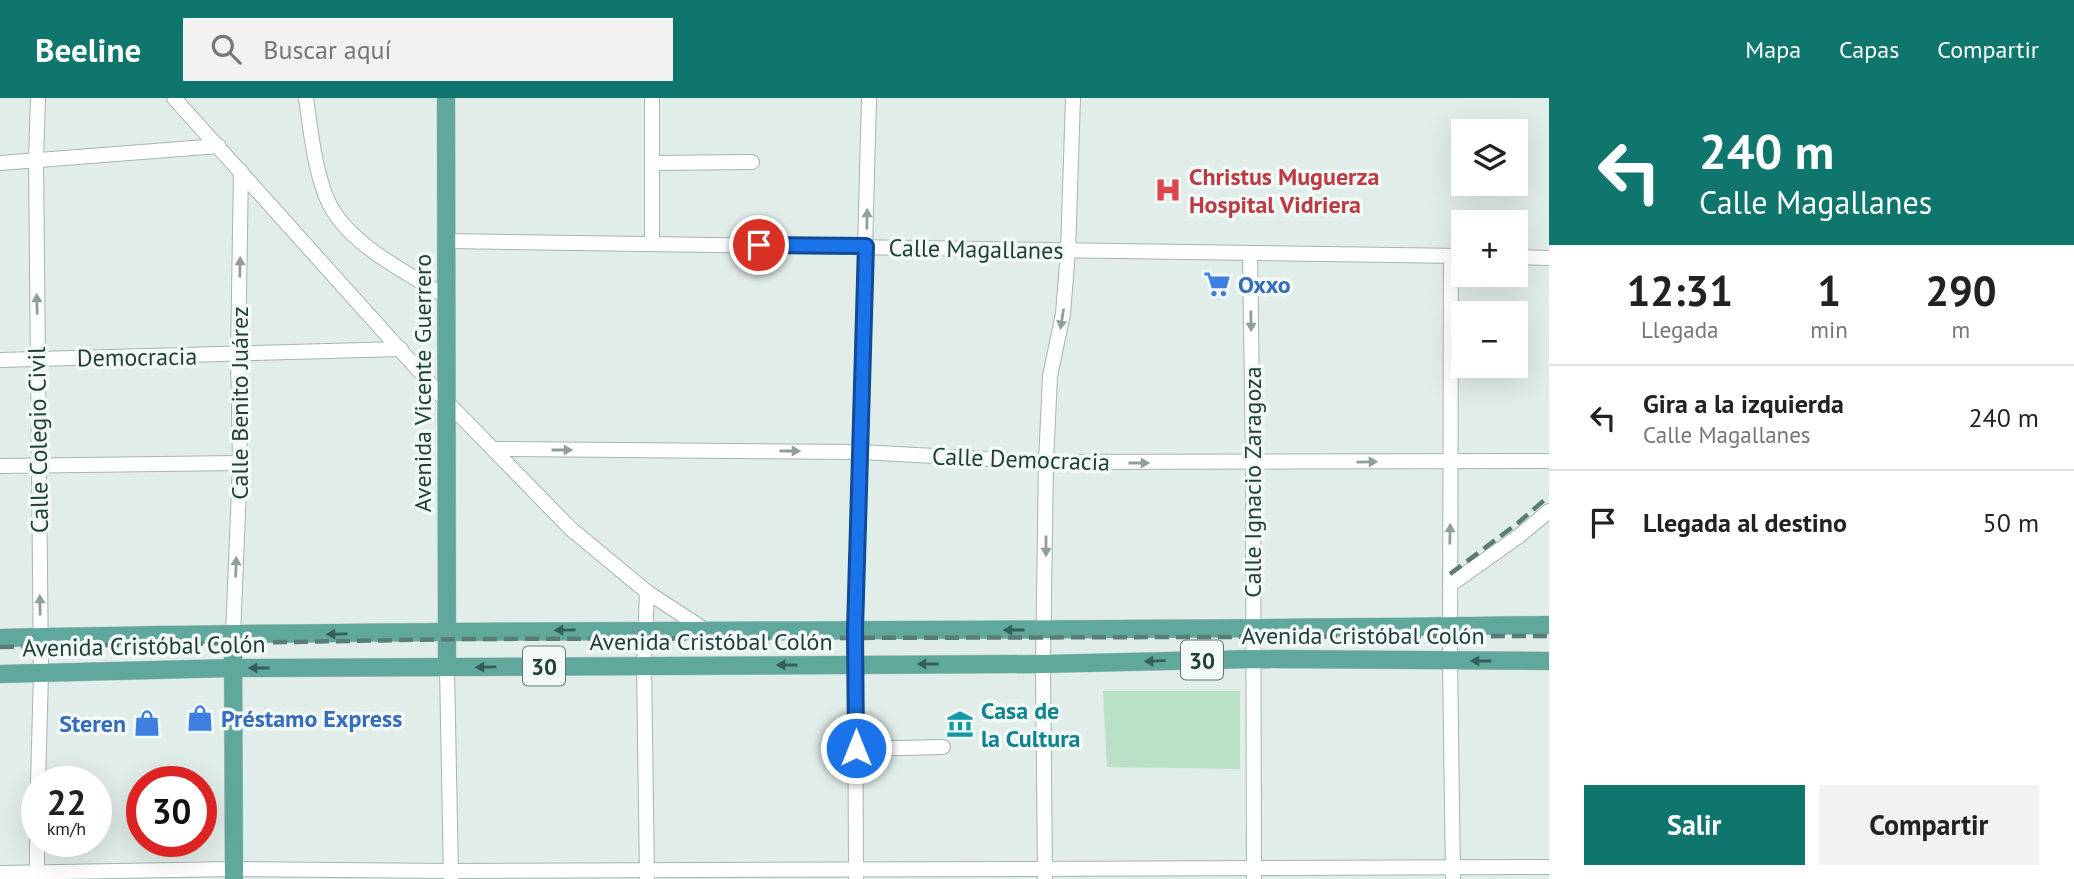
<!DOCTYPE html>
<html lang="es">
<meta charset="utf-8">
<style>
:root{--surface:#fff;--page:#f2f2f2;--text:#222;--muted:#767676;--line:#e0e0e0;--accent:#0f766e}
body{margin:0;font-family:"PT Sans",sans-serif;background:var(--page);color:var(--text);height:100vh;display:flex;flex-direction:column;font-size:26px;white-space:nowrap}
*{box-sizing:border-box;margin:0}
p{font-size:23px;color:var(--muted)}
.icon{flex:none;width:38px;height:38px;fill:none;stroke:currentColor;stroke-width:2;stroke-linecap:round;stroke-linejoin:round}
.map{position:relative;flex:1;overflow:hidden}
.sheet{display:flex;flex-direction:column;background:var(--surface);width:525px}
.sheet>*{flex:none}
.banner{background:#0f766e;color:#fff;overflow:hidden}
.buttons{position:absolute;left:1451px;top:21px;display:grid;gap:14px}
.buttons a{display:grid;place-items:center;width:77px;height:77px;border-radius:0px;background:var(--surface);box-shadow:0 7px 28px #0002;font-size:35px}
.speed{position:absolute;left:21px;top:668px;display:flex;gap:14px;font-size:35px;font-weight:700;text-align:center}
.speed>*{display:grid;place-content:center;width:91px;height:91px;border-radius:50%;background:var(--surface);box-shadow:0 7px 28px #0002;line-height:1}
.speed small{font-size:18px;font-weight:400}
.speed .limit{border:10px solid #d22;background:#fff;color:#111}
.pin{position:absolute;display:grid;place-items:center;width:60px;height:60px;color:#fff;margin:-30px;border:4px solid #fff;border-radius:50%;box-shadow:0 2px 7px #0007}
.me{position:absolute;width:77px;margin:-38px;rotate:0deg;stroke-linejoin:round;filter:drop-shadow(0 0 5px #0008)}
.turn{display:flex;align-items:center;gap:24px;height:147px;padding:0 35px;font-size:32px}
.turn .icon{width:91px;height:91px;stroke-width:2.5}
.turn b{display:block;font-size:49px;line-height:60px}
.eta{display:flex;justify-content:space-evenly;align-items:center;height:119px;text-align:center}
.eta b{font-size:42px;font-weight:600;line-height:49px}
.button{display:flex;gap:14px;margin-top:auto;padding:14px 35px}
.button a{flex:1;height:80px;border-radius:0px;background:var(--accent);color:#fff;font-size:28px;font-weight:600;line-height:80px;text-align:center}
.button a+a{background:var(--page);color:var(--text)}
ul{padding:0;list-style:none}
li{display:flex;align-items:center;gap:21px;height:105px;padding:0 35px;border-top:2px solid var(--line)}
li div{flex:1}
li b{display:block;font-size:26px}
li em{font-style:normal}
header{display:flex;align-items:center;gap:42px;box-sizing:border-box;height:98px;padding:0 35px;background:var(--accent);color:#fff}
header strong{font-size:33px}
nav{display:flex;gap:38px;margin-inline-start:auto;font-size:24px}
.search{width:490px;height:63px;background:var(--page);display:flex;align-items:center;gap:18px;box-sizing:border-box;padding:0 24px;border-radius:0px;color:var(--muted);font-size:26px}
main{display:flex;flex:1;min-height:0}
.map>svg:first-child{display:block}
</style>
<header>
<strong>Beeline</strong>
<div class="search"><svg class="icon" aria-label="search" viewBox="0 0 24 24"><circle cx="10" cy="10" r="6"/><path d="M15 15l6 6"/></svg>Buscar aquí</div>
<nav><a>Mapa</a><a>Capas</a><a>Compartir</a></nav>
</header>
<main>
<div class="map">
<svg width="1549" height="781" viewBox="0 0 1549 781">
<rect width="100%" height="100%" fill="#e1ede9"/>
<!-- green -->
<path fill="#b8e1c6" d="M1103 593H1240V671L1107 669Z"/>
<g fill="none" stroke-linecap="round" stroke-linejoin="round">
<defs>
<g id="minor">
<path d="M38 0 36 62 41 575 38 684"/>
<path d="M174 0 447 304 571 431 647 494 707 533"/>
<path d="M306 0C311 34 314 69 327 101 346 146 408 175 448 200"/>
<path d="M652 0V145"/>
<path d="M0 65 219 48"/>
<path d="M652 65 752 64"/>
<path d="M447 143 1463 158"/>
<path d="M1250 155 1253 365 1254 781"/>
<path d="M1451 158 1450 562 1453 781"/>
<path d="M1516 159 1549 160"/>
<path d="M0 262 401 251"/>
<path d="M494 351 860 354 1046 364 1549 363"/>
<path d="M0 368 240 365"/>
<path d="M1450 487 1519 438 1549 413"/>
<path d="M233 538 240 365 238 257 241 73"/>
<path d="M447 569 451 781"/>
<path d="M856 651 943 649"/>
<path d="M0 775 234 771 451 773 1549 769"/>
<path d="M856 780 855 532 869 0"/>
<path d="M1045 780 1043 566 1046 364 1050 278 1063 216 1068 153 1073 0"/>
<path d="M37 781V744"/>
<path d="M647 781 644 567 647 494"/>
</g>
<g id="major">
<path d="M446 0 447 569"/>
<path d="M233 538 234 781"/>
<path d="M0 540C516 529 1033 535 1549 527"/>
<path d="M0 576 232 570 1043 566 1253 561 1549 563"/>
</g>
</defs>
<!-- minor casing -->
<use href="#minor" stroke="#a3b6b1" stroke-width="16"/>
<!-- major casing -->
<use href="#major" stroke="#c0cac8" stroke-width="19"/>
<!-- minor -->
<use href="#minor" stroke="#fff" stroke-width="14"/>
<!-- major -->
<use href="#major" stroke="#61a89c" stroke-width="18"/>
<!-- rail -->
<g stroke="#5a7c76" stroke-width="4.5" stroke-dasharray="14 7" stroke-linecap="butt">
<path d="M1450 476 1518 425 1549 398"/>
<path d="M0 549 463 541 1549 538"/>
</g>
</g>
<!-- one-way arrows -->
<defs><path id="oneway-solid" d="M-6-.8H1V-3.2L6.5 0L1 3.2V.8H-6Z" transform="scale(1.75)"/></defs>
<g fill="#8fa09c">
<use href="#oneway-solid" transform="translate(867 121) rotate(-89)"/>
<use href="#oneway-solid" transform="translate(240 169) rotate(-89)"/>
<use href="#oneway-solid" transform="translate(37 206) rotate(-91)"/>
<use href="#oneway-solid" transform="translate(1062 221) rotate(99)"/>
<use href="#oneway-solid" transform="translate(1251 223) rotate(89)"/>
<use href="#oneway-solid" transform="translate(562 352)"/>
<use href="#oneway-solid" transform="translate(790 353)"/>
<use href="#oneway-solid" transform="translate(1367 364) rotate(-1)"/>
<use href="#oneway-solid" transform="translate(1139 365)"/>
<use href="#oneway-solid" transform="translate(1450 436) rotate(-89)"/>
<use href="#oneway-solid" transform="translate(1046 448) rotate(90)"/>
<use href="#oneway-solid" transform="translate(236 469) rotate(-88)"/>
<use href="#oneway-solid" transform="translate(40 507) rotate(-91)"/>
</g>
<g fill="#335f57">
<use href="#oneway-solid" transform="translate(565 532) rotate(179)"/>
<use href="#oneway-solid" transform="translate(1014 532) rotate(180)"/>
<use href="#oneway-solid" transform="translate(337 536) rotate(179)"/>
<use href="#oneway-solid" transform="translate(1155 563) rotate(178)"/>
<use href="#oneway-solid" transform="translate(1481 563) rotate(-180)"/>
<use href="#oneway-solid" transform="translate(928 566) rotate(180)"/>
<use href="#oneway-solid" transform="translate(787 567) rotate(180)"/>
<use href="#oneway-solid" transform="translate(486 569) rotate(179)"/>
<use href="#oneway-solid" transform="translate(259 570) rotate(180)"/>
</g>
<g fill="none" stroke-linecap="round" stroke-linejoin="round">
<defs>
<path id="route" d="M759 147 866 148 855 532 856 650"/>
</defs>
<!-- route casing -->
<use href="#route" stroke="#114b97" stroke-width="18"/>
<!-- route -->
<use href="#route" stroke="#1a73e8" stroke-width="12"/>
</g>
<!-- icons -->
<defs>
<symbol id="hospital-bare" viewBox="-9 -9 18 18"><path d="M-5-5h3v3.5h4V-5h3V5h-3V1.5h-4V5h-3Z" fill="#e0444e" stroke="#f2f9f6" stroke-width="2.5" paint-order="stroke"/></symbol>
<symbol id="supermarket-bare" viewBox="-9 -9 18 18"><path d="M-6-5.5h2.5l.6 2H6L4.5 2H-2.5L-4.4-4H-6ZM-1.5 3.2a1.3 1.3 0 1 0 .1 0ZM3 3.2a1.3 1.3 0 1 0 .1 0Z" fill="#3f7fe0" stroke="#f2f9f6" stroke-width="2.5" paint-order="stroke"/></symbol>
<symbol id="shop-bare" viewBox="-9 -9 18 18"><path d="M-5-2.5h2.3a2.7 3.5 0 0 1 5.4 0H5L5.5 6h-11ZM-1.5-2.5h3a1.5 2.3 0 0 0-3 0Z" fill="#3f7fe0" stroke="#f2f9f6" stroke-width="2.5" paint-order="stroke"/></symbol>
<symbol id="museum-bare" viewBox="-9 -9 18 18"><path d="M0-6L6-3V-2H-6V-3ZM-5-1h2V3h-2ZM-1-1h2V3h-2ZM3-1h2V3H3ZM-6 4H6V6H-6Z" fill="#0f9aa8" stroke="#f2f9f6" stroke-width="2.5" paint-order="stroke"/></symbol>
</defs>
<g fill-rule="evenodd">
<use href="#hospital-bare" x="1149" y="73" width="38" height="38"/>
<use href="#supermarket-bare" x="1198" y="167" width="38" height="38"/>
<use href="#shop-bare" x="181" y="601" width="38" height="38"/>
<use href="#shop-bare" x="128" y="606" width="38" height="38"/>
<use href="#museum-bare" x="941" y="607" width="38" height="38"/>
</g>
<g text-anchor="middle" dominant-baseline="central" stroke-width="7" stroke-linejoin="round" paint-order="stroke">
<!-- shield labels -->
<g fill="#f2f9f6" stroke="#5e7872" stroke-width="2">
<rect x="1181" y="542.5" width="42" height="39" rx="5"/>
<rect x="523" y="548.5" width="42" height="39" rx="5"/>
</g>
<g font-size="23" font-weight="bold" fill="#1f403a">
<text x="1202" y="562">30</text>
<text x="544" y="568">30</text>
</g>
<!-- health labels -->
<g font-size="24" font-weight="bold" fill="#be3a42" stroke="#f2f9f6" text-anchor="start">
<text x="1189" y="78">Christus Muguerza<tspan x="1189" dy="28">Hospital Vidriera</tspan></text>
</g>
<!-- street labels -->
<g font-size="24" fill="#1f403a" stroke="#f2f9f6">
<text transform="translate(976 151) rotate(1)">Calle Magallanes</text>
<text transform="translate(137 259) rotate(-1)">Democracia</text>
<text transform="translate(422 285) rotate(-90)">Avenida Vicente Guerrero</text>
<text transform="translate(239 305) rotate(-90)">Calle Benito Juárez</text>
<text transform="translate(38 342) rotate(-91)">Calle Colegio Civil</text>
<text transform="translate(1021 361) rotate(2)">Calle Democracia</text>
<text transform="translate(1252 384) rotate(-90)">Calle Ignacio Zaragoza</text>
<text x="1363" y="537">Avenida Cristóbal Colón</text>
<text x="711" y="543">Avenida Cristóbal Colón</text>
<text transform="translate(144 548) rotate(-1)">Avenida Cristóbal Colón</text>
</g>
<!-- shop labels -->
<g font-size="24" font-weight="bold" fill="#366cbe" stroke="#f2f9f6" text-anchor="start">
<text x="1238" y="186">Oxxo</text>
<text x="221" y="620">Préstamo Express</text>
<text x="126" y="625" text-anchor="end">Steren</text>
</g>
<!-- culture labels -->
<g font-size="24" font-weight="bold" fill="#0d838f" stroke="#f2f9f6" text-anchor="start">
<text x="981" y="612">Casa de<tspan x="981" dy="28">la Cultura</tspan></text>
</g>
</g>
</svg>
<div class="buttons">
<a><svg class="icon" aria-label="layers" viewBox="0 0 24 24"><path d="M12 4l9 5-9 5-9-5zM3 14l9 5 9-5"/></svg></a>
<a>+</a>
<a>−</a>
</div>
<div class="speed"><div>22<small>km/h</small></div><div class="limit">30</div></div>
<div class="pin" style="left:759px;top:147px;background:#d93025"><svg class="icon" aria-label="arrive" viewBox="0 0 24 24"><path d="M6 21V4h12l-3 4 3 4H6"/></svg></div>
<svg class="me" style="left:856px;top:650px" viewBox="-20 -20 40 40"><circle r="17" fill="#1a73e8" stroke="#fff" stroke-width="3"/><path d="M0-11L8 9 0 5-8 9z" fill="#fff"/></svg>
</div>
<section class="sheet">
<div class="banner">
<div class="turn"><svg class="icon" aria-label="left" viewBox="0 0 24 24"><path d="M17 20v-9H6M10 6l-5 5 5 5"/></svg><div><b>240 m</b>Calle Magallanes</div></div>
</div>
<div class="eta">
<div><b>12:31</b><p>Llegada</p></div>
<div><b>1</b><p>min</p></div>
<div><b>290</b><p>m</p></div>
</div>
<ul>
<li><svg class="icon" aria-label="left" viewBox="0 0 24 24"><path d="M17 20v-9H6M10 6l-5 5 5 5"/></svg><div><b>Gira a la izquierda</b><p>Calle Magallanes</p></div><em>240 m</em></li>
<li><svg class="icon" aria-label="arrive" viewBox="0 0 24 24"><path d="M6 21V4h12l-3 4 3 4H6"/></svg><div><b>Llegada al destino</b></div><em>50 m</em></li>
</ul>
<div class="button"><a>Salir</a><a>Compartir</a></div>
</section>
</main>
